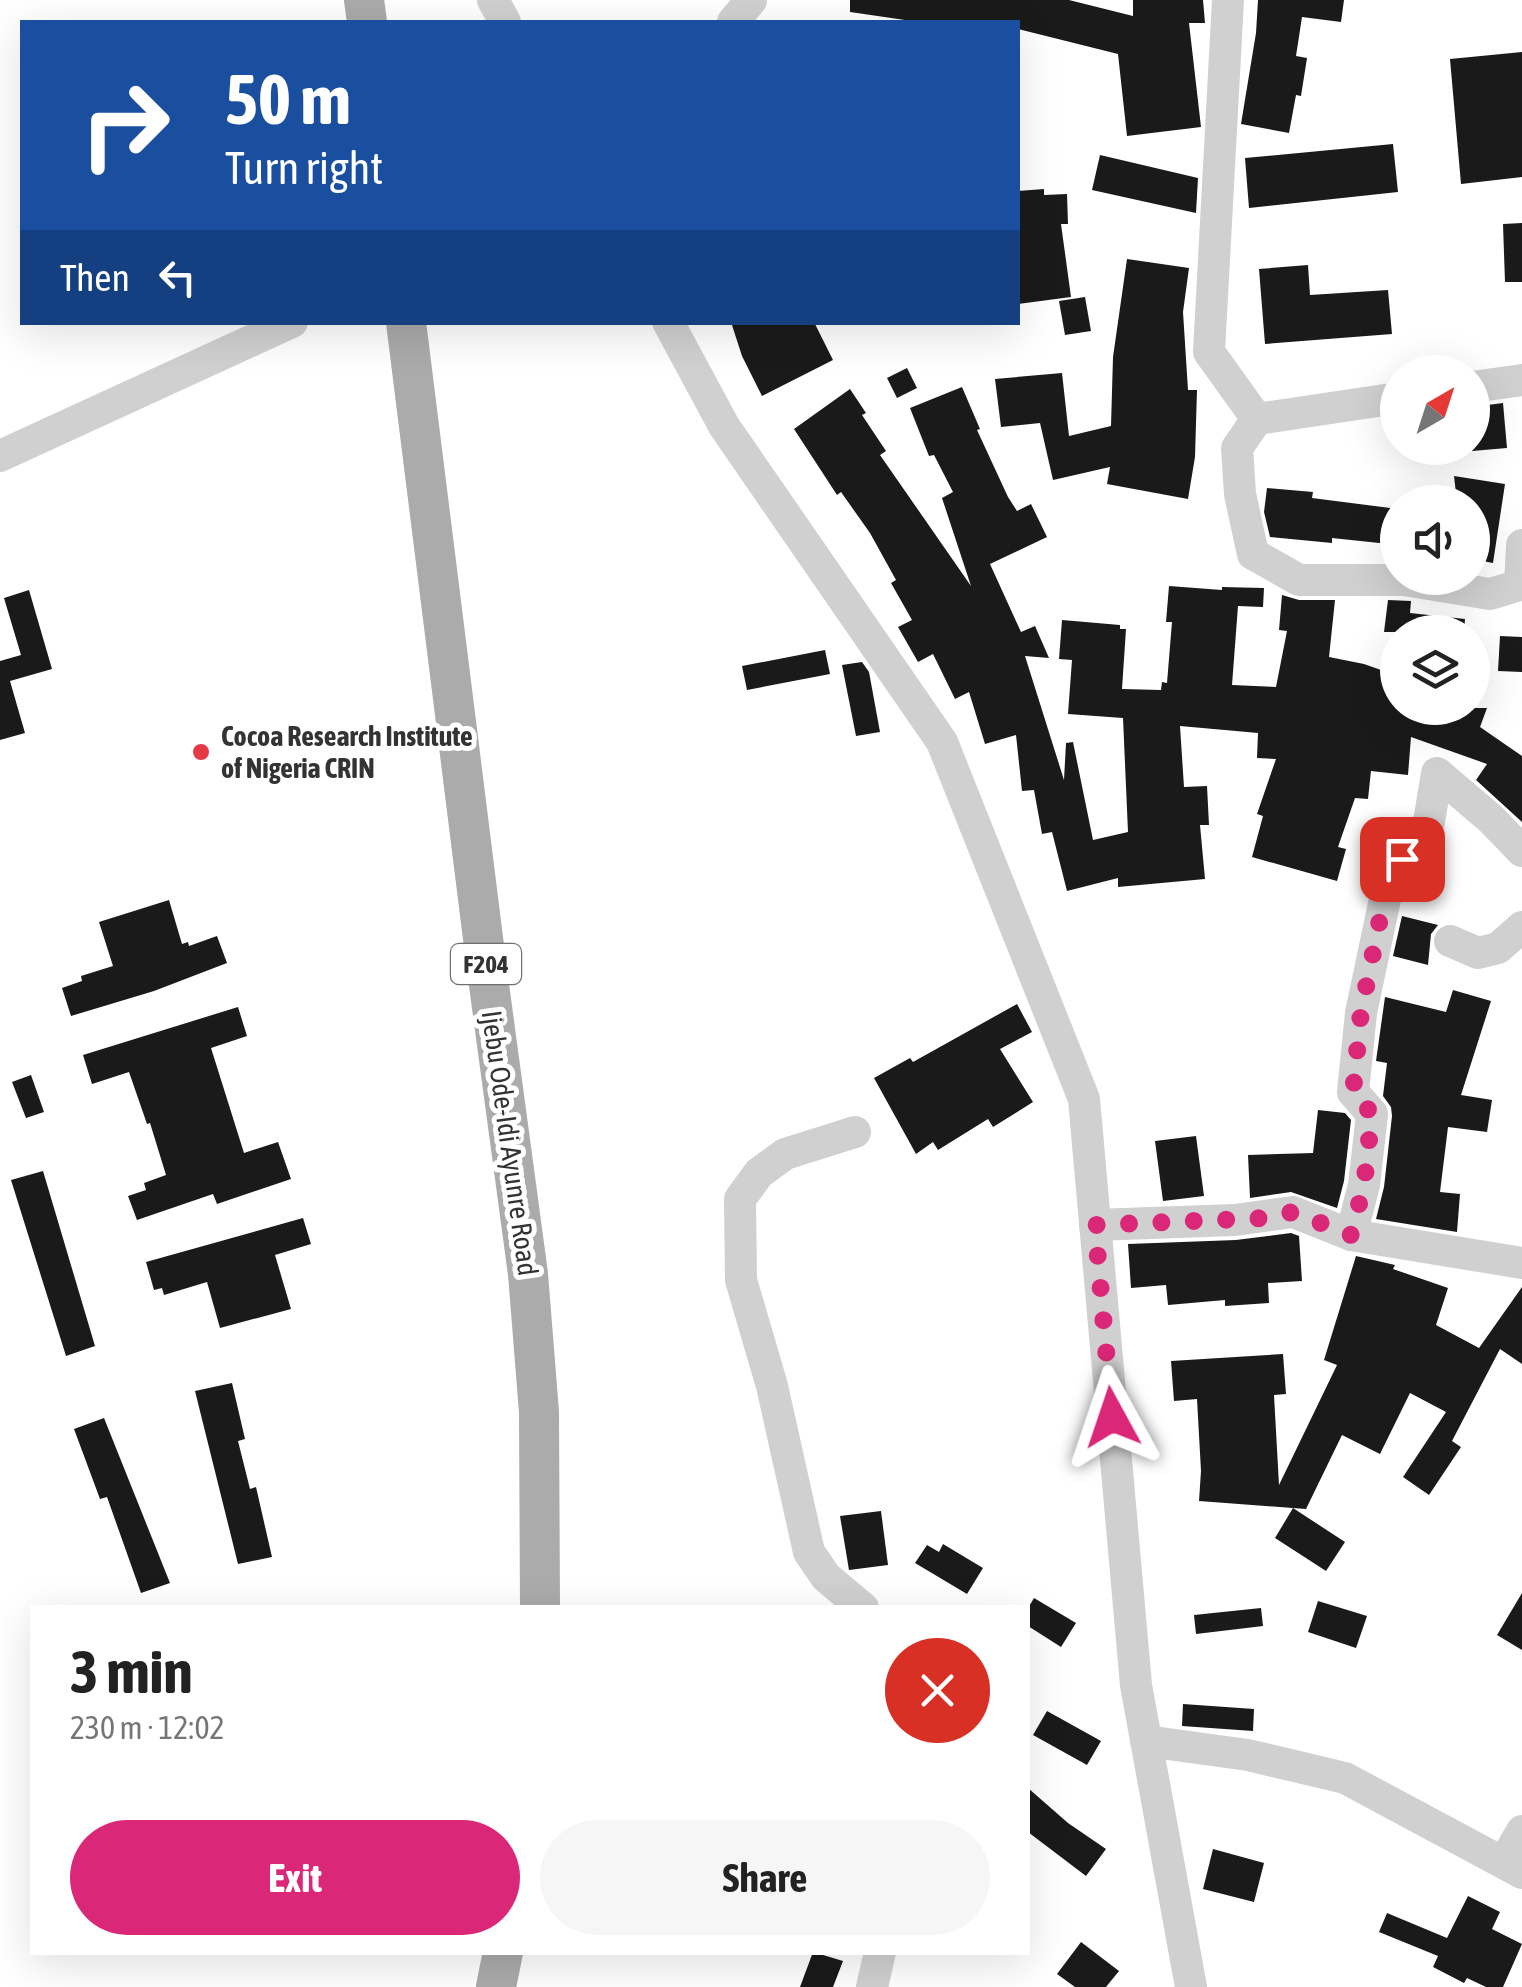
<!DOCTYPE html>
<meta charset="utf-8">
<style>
:root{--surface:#fff;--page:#f6f6f6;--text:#222;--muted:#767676;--accent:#db2777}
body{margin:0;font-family:"Asap Condensed",sans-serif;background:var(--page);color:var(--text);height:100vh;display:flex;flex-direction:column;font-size:38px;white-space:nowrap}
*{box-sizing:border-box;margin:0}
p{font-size:32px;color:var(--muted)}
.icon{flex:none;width:55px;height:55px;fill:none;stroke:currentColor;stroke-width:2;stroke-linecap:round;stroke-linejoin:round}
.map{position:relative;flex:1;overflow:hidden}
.side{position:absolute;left:30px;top:1605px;width:1000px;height:350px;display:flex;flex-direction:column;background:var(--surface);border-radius:0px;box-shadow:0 10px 40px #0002}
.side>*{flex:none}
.top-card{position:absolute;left:20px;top:20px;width:1000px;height:305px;border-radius:0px;box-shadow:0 10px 40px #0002;background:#1a4fa0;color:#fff;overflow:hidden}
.needle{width:65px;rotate:39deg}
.fabs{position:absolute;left:1380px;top:355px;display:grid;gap:20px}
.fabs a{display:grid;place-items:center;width:110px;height:110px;border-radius:50%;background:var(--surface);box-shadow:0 10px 40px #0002;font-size:50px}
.pin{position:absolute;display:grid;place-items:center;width:85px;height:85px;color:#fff;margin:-42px;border-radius:20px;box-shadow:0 5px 15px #0006}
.me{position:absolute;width:110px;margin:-55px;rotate:355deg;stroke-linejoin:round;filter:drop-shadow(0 0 8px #0008)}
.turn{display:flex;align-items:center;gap:35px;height:210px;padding:0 40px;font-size:45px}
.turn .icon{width:130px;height:130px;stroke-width:2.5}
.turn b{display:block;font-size:70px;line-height:85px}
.then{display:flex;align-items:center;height:95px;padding:0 40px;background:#0003;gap:20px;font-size:38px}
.round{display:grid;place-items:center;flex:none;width:105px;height:105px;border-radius:52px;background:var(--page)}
.overview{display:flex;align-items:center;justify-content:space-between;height:170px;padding:0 40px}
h1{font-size:60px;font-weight:700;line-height:75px}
.action{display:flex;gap:20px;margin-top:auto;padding:20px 40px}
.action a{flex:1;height:115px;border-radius:60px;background:var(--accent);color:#fff;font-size:40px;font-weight:700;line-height:115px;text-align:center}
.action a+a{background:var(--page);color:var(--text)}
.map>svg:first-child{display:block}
</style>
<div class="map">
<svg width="1522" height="1987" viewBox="0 0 1522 1987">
<rect width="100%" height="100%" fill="#fff"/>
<!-- building -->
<g fill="#1a1a1a">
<path d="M850 0H1069L1133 16V0H1203L1205 23H1189L1201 127 1127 136 1118 54 1018 29V22H904L905 20 850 12Z"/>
<path d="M1258 0H1344L1341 22 1302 17 1296 56 1307 58 1301 96 1296 95 1289 133 1241 124 1256 33Z"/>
<path d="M1522 52V177L1461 184 1450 59Z"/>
<path d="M1393 144 1398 192 1249 208 1245 158Z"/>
<path d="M1100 155 1198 178 1196 213 1092 190Z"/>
<path d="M1044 189V195L1067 194 1068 224H1061L1071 297 1018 304V191Z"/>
<path d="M1522 223V282H1505L1503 224Z"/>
<path d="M1127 259 1189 268 1183 312 1188 390H1197L1195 457 1188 499 1107 484 1110 467 1053 480 1040 423 1001 427 995 379 1062 373 1069 436 1111 426 1113 357Z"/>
<path d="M1308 265 1310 295 1388 290 1392 334 1265 344 1259 269Z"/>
<path d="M1085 297 1091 331 1065 335 1059 301Z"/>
<path d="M731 322H814L833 360 762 396 742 356Z"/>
<path d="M907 368 917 388 897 398 887 378Z"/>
<path d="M962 387 980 429 977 430 1008 497 1017 511 1031 504 1047 537 990 564 1021 632 1035 626 1049 658 1025 656 1064 780 1066 743 1073 742 1093 840 1128 832 1123 718 1068 714 1072 660 1059 659 1062 620 1120 625V629H1126L1122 689 1161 690 1162 682 1167 683 1172 622H1166L1169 586 1222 590V587L1264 588 1263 607 1238 606 1232 685 1276 687 1287 631 1279 630 1282 595 1299 600H1335L1329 657 1364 664 1398 676V708H1487L1480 727 1522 756V822L1476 780 1487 764 1411 737 1408 775 1371 771 1368 799 1355 798 1338 847 1346 849 1337 881 1252 857 1263 816 1257 814 1276 759 1257 758 1258 733 1180 726 1184 787 1207 786 1209 825H1200L1205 879 1118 887V878L1067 891 1052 832 1042 834 1034 790 1022 791 1016 735 985 744 969 692 955 699 933 654 918 662 898 627 912 620 891 583 896 580 870 533 841 492 837 495 794 429 850 389 866 413 862 415 886 451 880 455 971 586 942 498 953 492 934 455 929 456 910 408Z"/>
<path d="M1503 403 1507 448 1472 451V407Z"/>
<path d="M1454 476 1505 484 1493 563 1472 559V502H1457Z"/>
<path d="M1267 488 1313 492 1312 498 1398 509V545L1332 538V543L1270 537 1264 512Z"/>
<path d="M29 590 52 669 10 681 25 733 0 740V661L21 655 4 598Z"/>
<path d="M1388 600 1411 601 1410 613 1465 619 1464 632H1384Z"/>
<path d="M1500 636 1522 637V672L1498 671Z"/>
<path d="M825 650 830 674 747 690 742 666Z"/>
<path d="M862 662 869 672 880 732 856 736 842 665Z"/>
<path d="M169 900 182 944 188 942 189 946 217 936 227 963 154 991 71 1016 62 988 82 981 81 976 113 966 99 922Z"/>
<path d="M1402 916 1438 925 1431 934 1428 965 1393 956Z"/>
<path d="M1453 990 1491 1001 1461 1095 1492 1100 1487 1132 1448 1127 1440 1192 1460 1194 1457 1232 1376 1219 1384 1187 1392 1116 1391 1107 1383 1096 1387 1063 1376 1061 1385 997 1446 1012Z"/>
<path d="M1017 1004 1032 1032 1000 1049 1033 1102 993 1127 988 1119 938 1150 933 1142 916 1154 874 1078 910 1058 913 1062Z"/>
<path d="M238 1007 247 1036 211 1048 244 1153 278 1142 291 1179 217 1204 213 1194 137 1220 128 1196 146 1190 144 1183 166 1175 150 1123 147 1124 129 1072 92 1084 83 1055Z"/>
<path d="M31 1075 44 1112 26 1118 12 1082Z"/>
<path d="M1318 1110 1345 1113 1351 1120 1344 1181 1337 1208 1291 1192 1250 1198 1248 1155 1313 1153Z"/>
<path d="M1196 1136 1204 1196 1163 1201 1155 1141Z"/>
<path d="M43 1171 95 1346 66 1356 11 1180Z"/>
<path d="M303 1218 311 1244 275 1255 291 1309 220 1328 207 1282 164 1295 162 1288 154 1290 146 1262Z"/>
<path d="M1291 1233 1299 1236 1302 1281 1268 1283 1269 1303 1225 1306V1300L1168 1305 1166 1285 1131 1288 1128 1244 1236 1240Z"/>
<path d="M1356 1256 1395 1265 1393 1269 1448 1288 1436 1325 1479 1348 1522 1287V1364L1500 1349 1452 1441 1461 1447 1429 1495 1403 1477 1446 1412 1410 1393 1380 1454 1342 1435 1306 1509 1199 1501 1201 1471 1197 1399 1174 1401 1171 1361 1283 1354 1286 1394 1274 1395 1279 1485 1337 1365 1324 1360Z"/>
<path d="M232 1383 245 1439 238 1441 250 1489 256 1487 272 1557 238 1564 195 1391Z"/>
<path d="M104 1418 170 1583 141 1593 107 1497 100 1499 74 1429Z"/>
<path d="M1293 1508 1345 1542 1326 1571 1275 1538Z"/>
<path d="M881 1511 888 1565 849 1570 840 1516Z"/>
<path d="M943 1544 983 1568 967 1594 915 1563 927 1545 939 1552Z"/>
<path d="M1522 1593V1650L1497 1635Z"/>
<path d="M1034 1598 1076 1623 1061 1647 1028 1626V1608Z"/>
<path d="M1318 1601 1367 1616 1356 1648 1308 1632Z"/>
<path d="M1261 1608 1263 1626 1196 1634 1194 1615Z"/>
<path d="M1183 1704 1254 1709 1253 1731 1182 1726Z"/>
<path d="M1047 1711 1101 1741 1087 1765 1033 1735Z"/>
<path d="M1028 1788 1068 1823 1106 1849 1086 1876 1028 1832Z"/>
<path d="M1213 1849 1264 1863 1254 1902 1203 1889Z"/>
<path d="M1468 1896 1500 1912 1492 1929 1522 1944 1503 1987H1486L1467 1978 1464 1983 1433 1967 1438 1956 1379 1932 1387 1913 1447 1938Z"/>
<path d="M1081 1942 1119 1971 1106 1987H1075L1057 1974Z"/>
<path d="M813 1952 843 1961 833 1987H800Z"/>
</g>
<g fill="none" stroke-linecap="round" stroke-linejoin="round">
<!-- minor -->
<g stroke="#d0d0d0" stroke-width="32">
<path d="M493 0 505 22"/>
<path d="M1228 0 1209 352 1257 419 1398 398"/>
<path d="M733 22 751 0"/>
<path d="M668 322 724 426 942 742 1084 1099 1136 1685 1191 1987"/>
<path d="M1472 387 1522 380"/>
<path d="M1257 419 1237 448 1240 494 1253 554 1299 580H1404L1490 594 1520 585 1522 545"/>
<path d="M0 456 292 322"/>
<path d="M1450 941 1478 953 1498 948 1522 927"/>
<path d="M855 1132 785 1154 759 1173 740 1199 741 1280 772 1386 809 1552 826 1577 863 1608"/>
<path d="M1095 1225 1235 1220 1293 1212 1351 1235 1364 1185 1372 1114 1353 1092 1361 1013 1385 899V879L1429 822 1437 773 1491 819 1522 851"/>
<path d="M1351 1235 1522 1263"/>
<path d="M1146 1741 1248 1755 1345 1778 1522 1873"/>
<path d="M1504 1862 1522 1831"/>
<path d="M872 1987 880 1952"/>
</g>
<!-- major -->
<g stroke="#ababab" stroke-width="40">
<path d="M364 0 367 22"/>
<path d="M406 322 487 970 528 1274 539 1412 540 1608"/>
<path d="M496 1987 503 1952"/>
</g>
</g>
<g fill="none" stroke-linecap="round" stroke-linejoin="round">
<!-- route -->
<path stroke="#db2777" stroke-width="18" stroke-dasharray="0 32.4" d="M1112 1417 1095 1225 1266 1218 1293 1212 1351 1235 1364 1185 1372 1114 1353 1092 1361 1012 1384 899V885L1402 859"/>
</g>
<!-- markers -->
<circle fill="#e63946" stroke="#fff" stroke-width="4" cx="201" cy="752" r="10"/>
<g text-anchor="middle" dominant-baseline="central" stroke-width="10" stroke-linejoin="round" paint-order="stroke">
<!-- shield labels -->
<rect fill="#fff" stroke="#707070" stroke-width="2.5" x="451" y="944" width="70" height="40" rx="8"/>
<g font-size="25" font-weight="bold" fill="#333">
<text x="486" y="964">F204</text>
</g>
<!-- poi labels -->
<g font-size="28" font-weight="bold" fill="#333" stroke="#fff" text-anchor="start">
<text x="221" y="736">Cocoa Research Institute<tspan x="221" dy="32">of Nigeria CRIN</tspan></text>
</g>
<!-- street labels -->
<g font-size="28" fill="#333" stroke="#fff">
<text transform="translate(510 1143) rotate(82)">Ijebu Ode-Idi Ayunre Road</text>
</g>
</g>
</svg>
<div class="fabs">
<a><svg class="needle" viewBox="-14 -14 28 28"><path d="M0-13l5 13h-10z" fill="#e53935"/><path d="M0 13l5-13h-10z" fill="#767676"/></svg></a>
<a><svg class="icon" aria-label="sound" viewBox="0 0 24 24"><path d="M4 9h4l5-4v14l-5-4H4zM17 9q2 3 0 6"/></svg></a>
<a><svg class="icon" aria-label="layers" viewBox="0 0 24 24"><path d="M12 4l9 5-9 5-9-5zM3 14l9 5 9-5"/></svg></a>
</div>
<div class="pin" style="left:1402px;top:859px;background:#d93025"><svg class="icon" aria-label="arrive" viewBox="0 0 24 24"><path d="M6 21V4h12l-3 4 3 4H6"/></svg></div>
<svg class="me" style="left:1112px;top:1417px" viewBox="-20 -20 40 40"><path d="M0-17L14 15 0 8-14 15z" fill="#db2777" stroke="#fff" stroke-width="4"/></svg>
<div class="top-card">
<div class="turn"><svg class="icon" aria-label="right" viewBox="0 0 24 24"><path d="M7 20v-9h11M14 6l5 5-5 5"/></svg><div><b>50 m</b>Turn right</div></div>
<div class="then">Then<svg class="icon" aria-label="left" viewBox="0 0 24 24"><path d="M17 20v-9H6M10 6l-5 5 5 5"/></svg></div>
</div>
<section class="side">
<div class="overview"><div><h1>3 min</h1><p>230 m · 12:02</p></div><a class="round" style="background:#d93025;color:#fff"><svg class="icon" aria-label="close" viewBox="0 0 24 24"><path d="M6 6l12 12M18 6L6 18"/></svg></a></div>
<div class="action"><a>Exit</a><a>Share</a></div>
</section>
</div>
